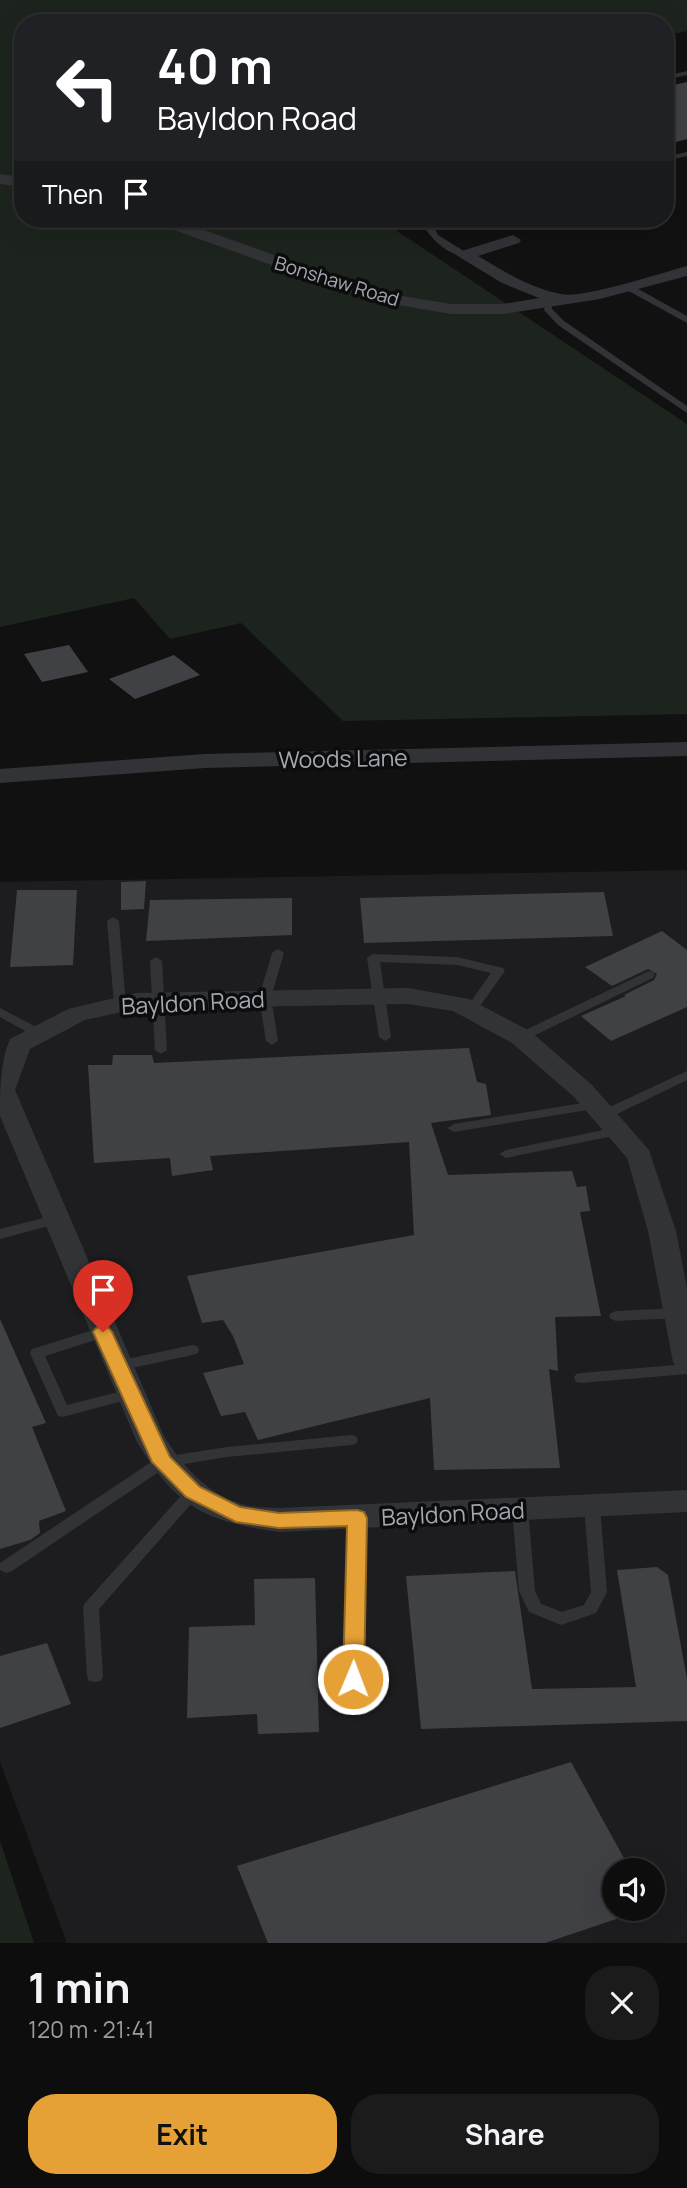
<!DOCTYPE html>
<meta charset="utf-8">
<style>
:root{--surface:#0d0d0e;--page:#1b1b1c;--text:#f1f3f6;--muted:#9a9c9e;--line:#2d2d2e;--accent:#e5a135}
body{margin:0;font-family:Manrope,sans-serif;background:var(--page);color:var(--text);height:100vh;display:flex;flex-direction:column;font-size:26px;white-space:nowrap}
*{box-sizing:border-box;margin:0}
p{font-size:23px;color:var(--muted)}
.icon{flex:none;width:38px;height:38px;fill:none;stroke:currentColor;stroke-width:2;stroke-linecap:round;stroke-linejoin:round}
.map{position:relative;height:1943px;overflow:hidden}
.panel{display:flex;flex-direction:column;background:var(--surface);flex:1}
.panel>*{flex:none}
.top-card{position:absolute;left:14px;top:14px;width:660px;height:214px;border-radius:28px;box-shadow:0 7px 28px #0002,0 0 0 2px var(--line);background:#202124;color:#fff;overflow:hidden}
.tools{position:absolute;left:602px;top:1858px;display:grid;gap:14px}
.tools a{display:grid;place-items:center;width:63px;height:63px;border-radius:50%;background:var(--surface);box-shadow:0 7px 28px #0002,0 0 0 2px var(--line);font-size:35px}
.pin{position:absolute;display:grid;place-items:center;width:60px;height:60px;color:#fff;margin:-72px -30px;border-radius:50% 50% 50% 0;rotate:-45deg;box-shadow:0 0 7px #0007}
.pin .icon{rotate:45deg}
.me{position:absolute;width:77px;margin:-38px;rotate:1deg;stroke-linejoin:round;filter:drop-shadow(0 0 5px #0008)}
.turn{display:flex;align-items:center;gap:24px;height:147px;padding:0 28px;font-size:32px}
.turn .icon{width:91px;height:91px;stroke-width:2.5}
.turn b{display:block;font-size:49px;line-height:60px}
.then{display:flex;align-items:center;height:66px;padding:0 28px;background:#0003;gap:14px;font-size:26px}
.round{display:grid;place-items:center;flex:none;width:74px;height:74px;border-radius:28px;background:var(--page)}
.summary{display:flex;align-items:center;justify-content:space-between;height:119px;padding:0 28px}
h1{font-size:42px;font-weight:700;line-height:52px}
.button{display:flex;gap:14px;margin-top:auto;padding:14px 28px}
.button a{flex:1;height:80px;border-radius:28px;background:var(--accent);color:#111;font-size:28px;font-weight:700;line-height:80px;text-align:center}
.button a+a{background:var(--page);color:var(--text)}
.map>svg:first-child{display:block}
</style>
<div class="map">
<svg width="687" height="1943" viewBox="0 0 687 1943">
<rect width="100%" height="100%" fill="#111112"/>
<!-- built -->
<path fill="#1d1d1f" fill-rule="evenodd" d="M687 870V1943H67L0 1762V882ZM614 1871H653V1909H614Z"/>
<!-- green -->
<g fill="#1d241e">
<path d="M0 0H687V31L665 36V23H23V219H379L687 424V714L343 721 241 623 170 639 134 598 0 627Z"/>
<path d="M0 1841 34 1943H0Z"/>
</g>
<!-- building -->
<g fill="#404145">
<path d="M687 82V139L665 145V87Z"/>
<path d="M69 645 88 672 42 682 24 654Z"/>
<path d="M174 655 200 675 135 699 109 679Z"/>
<path d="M146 881 144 909 121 910V882Z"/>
<path d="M17 890H77L73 965 10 967Z"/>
<path d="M604 892 613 936 364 943 360 898Z"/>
<path d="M292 898V935L146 941 150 900Z"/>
<path d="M662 931 687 950V1007L611 1041 581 1016 626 996 624 995 654 980 657 974 648 969 612 986 585 967Z"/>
<path d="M469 1048 477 1082 486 1084 491 1115 431 1123 448 1175 572 1171 577 1187 586 1186 590 1211 580 1212 601 1316 555 1317 558 1371 549 1369 560 1468 434 1470 430 1398 258 1440 245 1412 221 1416 203 1373 244 1364 233 1336 223 1320 202 1323 187 1276 414 1235 409 1142 210 1156 213 1170 172 1176 170 1158 94 1163 88 1065H112L113 1055H152L154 1063Z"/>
<path d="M0 1319 46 1423 32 1427 66 1511 39 1521 40 1533 30 1540 0 1549Z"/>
<path d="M657 1567 668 1575 687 1679V1721L421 1729 406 1576 515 1571 532 1689 636 1687 617 1570Z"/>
<path d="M315 1578 319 1732 258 1734 257 1714 187 1718 189 1627 255 1625 254 1579Z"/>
<path d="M47 1643 71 1704 0 1728V1656Z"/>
<path d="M571 1762 631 1871H614V1909H646L545 1943H268L237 1866Z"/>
</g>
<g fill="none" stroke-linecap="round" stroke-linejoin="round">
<!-- lane -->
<g fill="#323337" fill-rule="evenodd">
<path d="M687 71V75L665 80V76Z"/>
<path d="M687 152V156L665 161V157Z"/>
<path d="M421 219H429L438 235 467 253V257C448 256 427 237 421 219Z"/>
<path d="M625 285H631L687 316V323L625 289Z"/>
<path d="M545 300H551L552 309 564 321 687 406V413L558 325 544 310Z"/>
<path d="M113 917 119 921 126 1005 120 1009 114 1005 107 921Z"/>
<path d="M278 949 284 953 271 997 278 1041 272 1045 266 1041 259 997 272 953Z"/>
<path d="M373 954 457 957 503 968 505 971 475 1013 471 1014 465 1010 491 973 457 965 380 962 391 1037 385 1041 379 1037 367 958Z"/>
<path d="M156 957 162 961 167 1050 161 1054 155 1050 150 961Z"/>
<path d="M649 971 653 972 655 975 653 978 525 1040H517L515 1037 517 1034Z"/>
<path d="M0 1008 44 1031 46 1034 44 1037H36L0 1017Z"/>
<path d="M687 1071V1080L609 1118 604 1119 597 1115 599 1112Z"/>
<path d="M595 1101 601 1105 600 1108 454 1132 447 1128 454 1124Z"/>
<path d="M618 1127 623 1128 625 1131 623 1134 506 1158 499 1154 506 1150Z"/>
<path d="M55 1215 60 1217 62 1220 60 1223 0 1239V1229Z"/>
<path d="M678 1308 683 1310 685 1313 683 1316 678 1318 616 1321 611 1319 609 1316 611 1313 616 1311Z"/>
<path d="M103 1327 108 1328 110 1332 108 1336 45 1356 67 1405 130 1389 135 1390 137 1394 135 1398 130 1399 63 1417 58 1416 30 1353 32 1349Z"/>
<path d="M192 1345 197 1346 199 1350 197 1354 118 1371 113 1370 111 1366 113 1362 118 1361Z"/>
<path d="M687 1364V1374L581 1383 576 1382 574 1378 576 1374 581 1373Z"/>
<path d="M351 1435 356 1436 358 1440 356 1444 351 1445 227 1457 166 1467 12 1571 6 1573 0 1570V1563L157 1458 227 1447Z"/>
<path d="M193 1486 198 1488 201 1492 198 1496 99 1609 103 1676 101 1681 95 1682 89 1681 87 1676 83 1607 85 1603 188 1488Z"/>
<path d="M592 1500 597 1502 600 1506 607 1592 596 1613 561 1625 529 1612 519 1591 512 1509 515 1505 520 1503 525 1505 528 1509 535 1591 541 1604 562 1612 584 1605 591 1592 584 1506 587 1502Z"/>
<path d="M357 1512 362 1514 365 1518 361 1679 359 1684 353 1685 347 1684 345 1679 349 1518 352 1514Z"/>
</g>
<!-- street -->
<g fill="#323337" fill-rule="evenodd">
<path d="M0 174 23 177V187L0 184Z"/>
<path d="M150 219H173L378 292 451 304H503L539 298 502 283 456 255 458 252 513 235 521 240 519 243 478 256C503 271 532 289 561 294 583 299 661 273 687 266V276L600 299 503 314H451L369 300 152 222Z"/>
<path d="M687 742V756L205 768 0 783V769L205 754Z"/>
<path d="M408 988 469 999 530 1031 592 1085 649 1150 676 1231 687 1288V1372L677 1369 673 1362 648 1231 627 1158 574 1097 512 1043 453 1011 408 1004 136 1009 85 1020 30 1049 15 1090 164 1436C182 1466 207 1493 241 1504 253 1508 267 1507 279 1508L687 1490V1512L279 1532C205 1522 174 1506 136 1440L0 1116C0 1090 0 1062 10 1039L68 1009 136 993Z"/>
</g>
</g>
<!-- route -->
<path fill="#e5a135" stroke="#956922" stroke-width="2" d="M103 1326 109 1328 112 1332 170 1457 200 1487 240 1507 279 1513 357 1510 364 1512 367 1518 364 1679 361 1685 353 1687 346 1685 343 1679 347 1526 279 1528 236 1522 186 1497 152 1462 93 1332 96 1328Z"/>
<g text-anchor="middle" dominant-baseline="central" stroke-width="7" stroke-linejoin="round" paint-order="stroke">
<!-- far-street labels -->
<g font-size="19" fill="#a3a8b2" stroke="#0c0c0d">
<text transform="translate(337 281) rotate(17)">Bonshaw Road</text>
</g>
<!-- street labels -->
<g font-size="23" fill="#a3a8b2" stroke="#0c0c0d">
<text transform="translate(343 758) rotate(-1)">Woods Lane</text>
<text transform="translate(193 1002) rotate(-3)">Bayldon Road</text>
<text transform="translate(453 1513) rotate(-3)">Bayldon Road</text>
</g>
</g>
</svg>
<div class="tools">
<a><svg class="icon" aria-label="sound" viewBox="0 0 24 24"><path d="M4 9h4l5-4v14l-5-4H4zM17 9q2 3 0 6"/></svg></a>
</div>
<div class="pin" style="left:103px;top:1332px;background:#d93025"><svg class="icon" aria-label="arrive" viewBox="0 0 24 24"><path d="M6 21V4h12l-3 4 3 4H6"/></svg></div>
<svg class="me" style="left:353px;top:1679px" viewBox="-20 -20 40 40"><circle r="17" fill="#e5a135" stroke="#fff" stroke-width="3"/><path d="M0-11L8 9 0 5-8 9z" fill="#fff"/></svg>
<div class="top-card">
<div class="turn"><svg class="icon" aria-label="left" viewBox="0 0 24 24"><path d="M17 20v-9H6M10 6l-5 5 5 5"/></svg><div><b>40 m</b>Bayldon Road</div></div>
<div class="then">Then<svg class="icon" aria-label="arrive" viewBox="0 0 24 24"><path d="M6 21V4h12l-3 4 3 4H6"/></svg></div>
</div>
</div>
<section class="panel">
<div class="summary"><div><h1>1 min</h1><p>120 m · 21:41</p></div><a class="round"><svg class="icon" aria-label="close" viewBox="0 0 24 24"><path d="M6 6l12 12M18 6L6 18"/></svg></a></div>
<div class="button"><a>Exit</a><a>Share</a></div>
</section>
